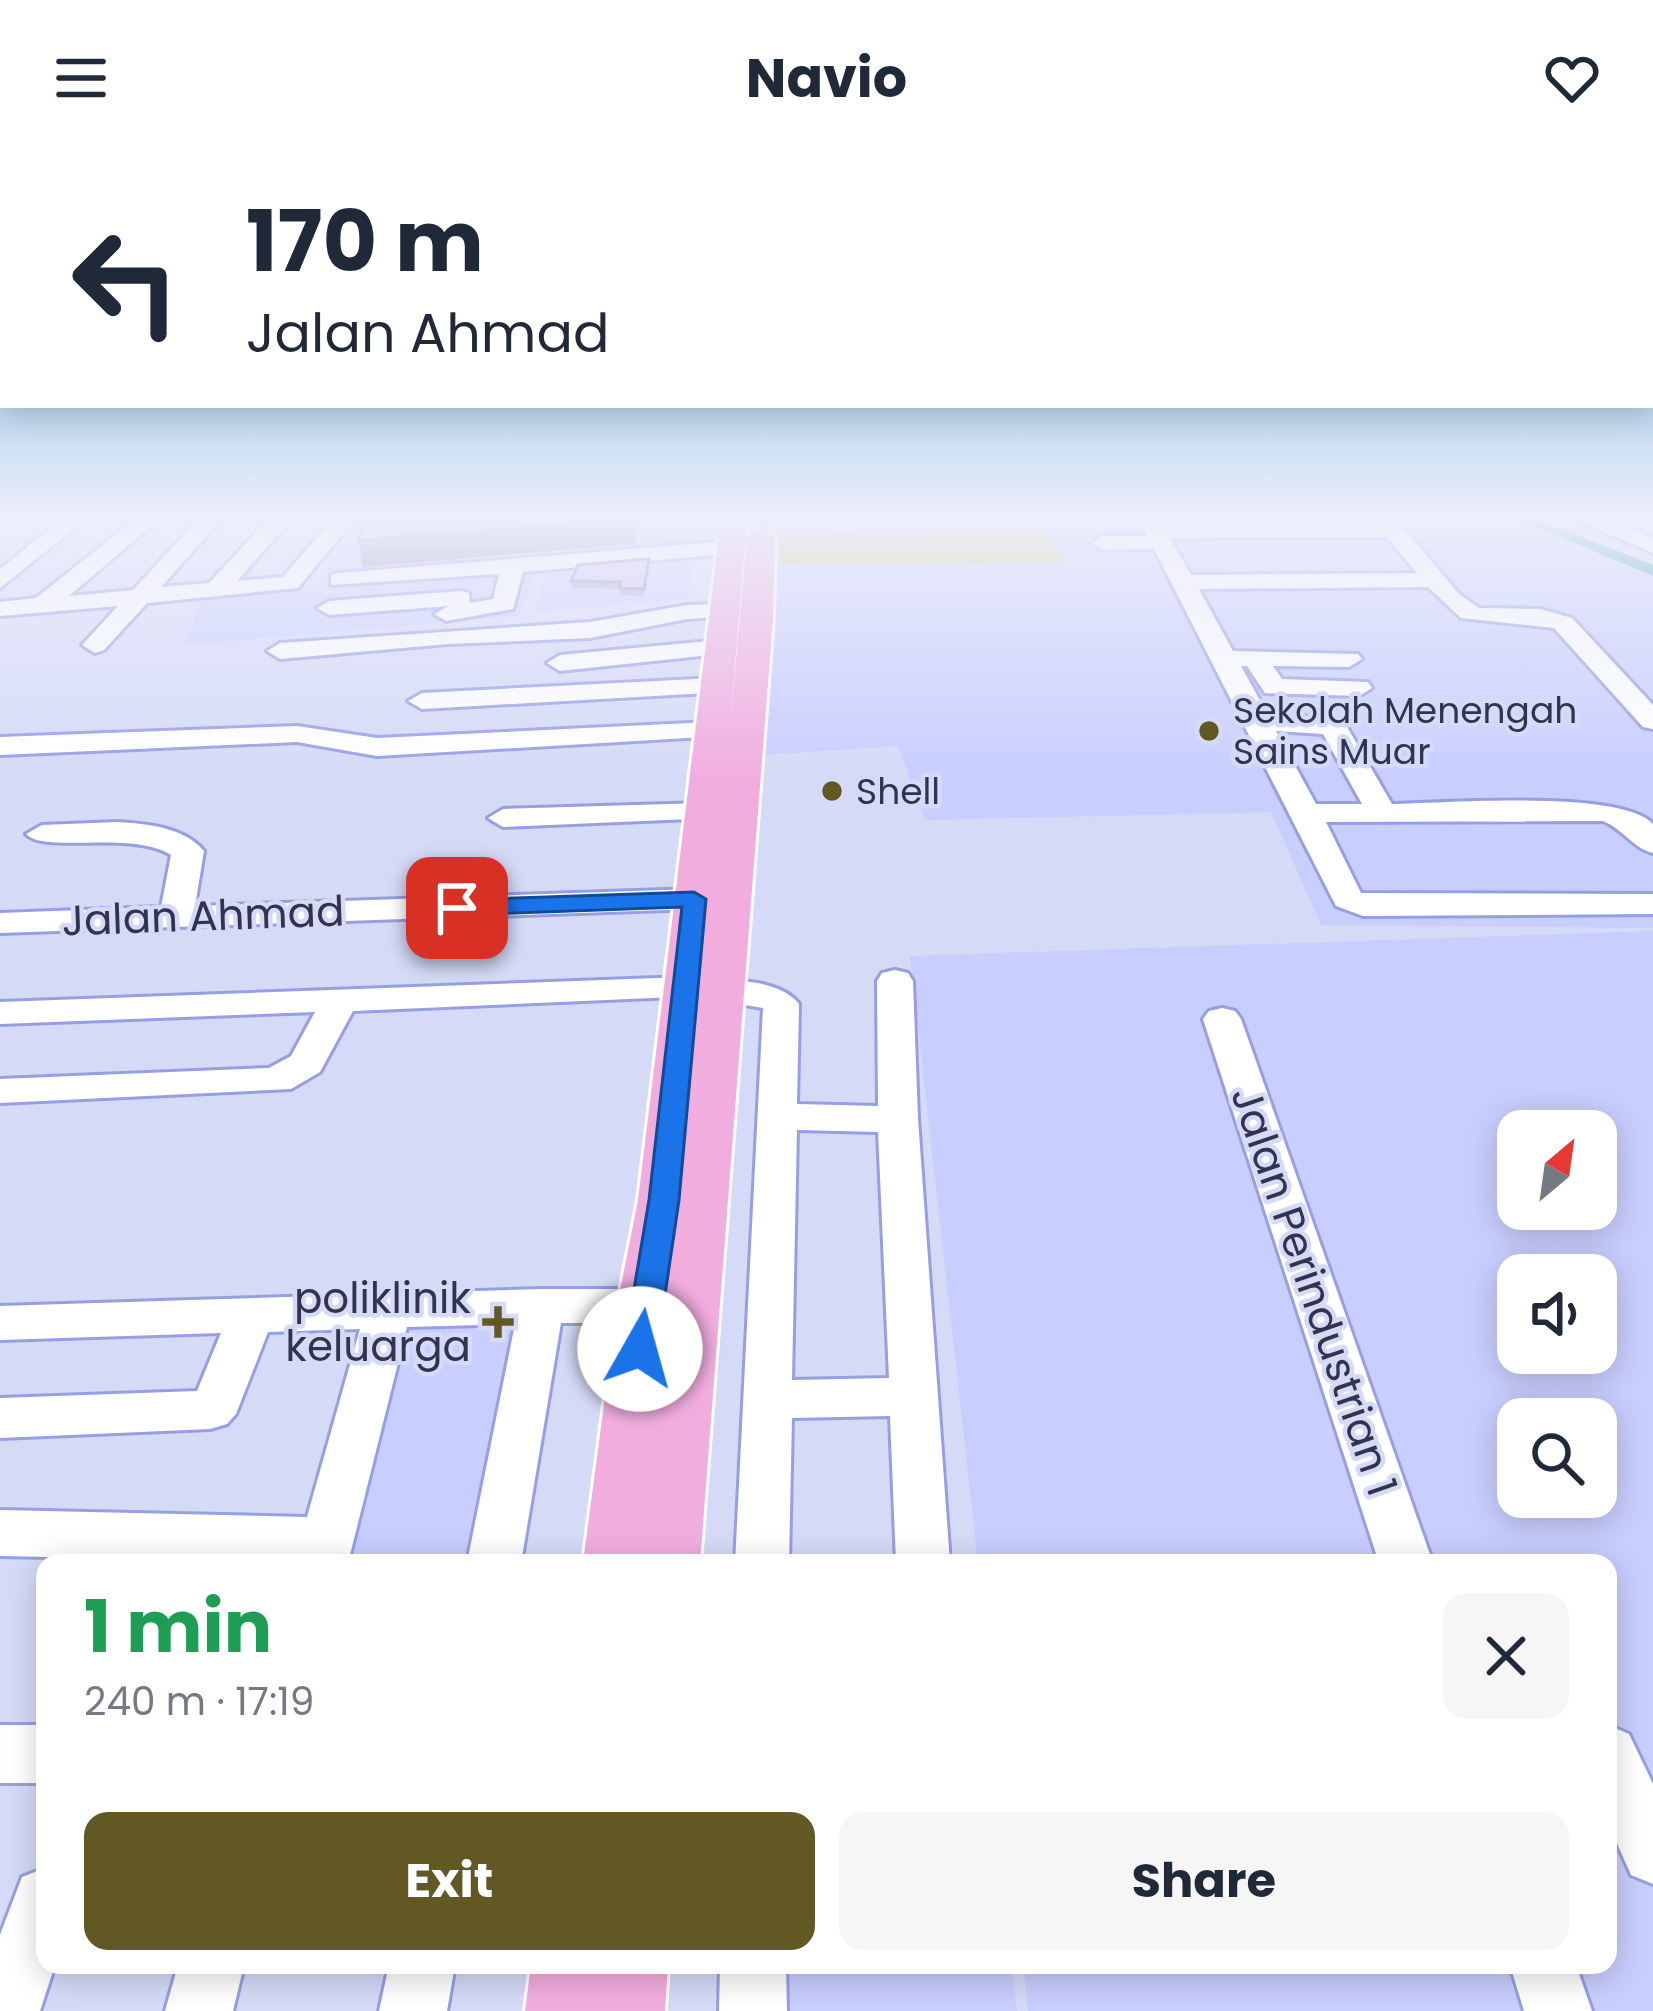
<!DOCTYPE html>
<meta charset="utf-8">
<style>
:root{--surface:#fff;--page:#f6f6f7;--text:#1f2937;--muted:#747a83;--accent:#625824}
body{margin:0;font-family:Poppins,sans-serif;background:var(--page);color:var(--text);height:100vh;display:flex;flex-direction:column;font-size:45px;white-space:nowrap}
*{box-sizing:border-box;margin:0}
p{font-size:39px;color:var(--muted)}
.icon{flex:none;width:66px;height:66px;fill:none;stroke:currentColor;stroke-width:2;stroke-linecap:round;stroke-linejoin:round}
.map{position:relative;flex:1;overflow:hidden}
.sheet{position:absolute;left:36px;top:1398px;width:1581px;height:420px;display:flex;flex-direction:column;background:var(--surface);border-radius:24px;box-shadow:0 6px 30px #0003}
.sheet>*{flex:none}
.banner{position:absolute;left:0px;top:0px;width:1653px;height:252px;box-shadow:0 6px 30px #0003;background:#fff;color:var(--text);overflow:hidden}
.needle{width:78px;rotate:29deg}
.tools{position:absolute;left:1497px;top:954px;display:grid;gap:24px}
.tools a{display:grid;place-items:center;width:120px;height:120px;border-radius:24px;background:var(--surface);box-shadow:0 6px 30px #0003;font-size:60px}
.pin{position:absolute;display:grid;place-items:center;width:102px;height:102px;color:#fff;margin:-51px;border-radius:24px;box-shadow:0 6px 18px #0006}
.me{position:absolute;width:132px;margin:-66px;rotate:7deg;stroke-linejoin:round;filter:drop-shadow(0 0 9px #0008)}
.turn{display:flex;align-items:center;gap:42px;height:252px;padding:0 48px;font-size:54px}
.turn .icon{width:156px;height:156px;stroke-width:2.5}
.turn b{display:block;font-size:84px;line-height:102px}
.round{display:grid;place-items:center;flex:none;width:126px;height:126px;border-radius:24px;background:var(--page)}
.summary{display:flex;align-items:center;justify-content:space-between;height:204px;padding:0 48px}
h1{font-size:72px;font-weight:700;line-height:90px;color:#1e9e55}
.action{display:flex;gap:24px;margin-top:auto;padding:24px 48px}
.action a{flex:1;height:138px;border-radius:24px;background:var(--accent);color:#fff;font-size:48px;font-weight:700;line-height:138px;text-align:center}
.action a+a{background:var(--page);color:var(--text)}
header{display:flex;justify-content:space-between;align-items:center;height:156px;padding:0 48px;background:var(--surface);font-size:54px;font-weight:700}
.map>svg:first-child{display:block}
</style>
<header><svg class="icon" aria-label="menu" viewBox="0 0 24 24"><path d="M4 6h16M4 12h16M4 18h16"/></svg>Navio<svg class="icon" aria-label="heart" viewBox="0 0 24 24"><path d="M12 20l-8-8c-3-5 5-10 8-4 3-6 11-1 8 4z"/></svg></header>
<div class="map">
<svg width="1653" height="1855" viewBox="0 0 1653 1855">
<rect width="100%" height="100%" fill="#d5daf7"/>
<!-- built -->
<g fill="#c8cefe" fill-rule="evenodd">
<path d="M548 364H717L714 398 536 411 520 460 185 489 202 441 316 431 350 379Z"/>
<path d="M781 364H1522L1653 421V543H1640L1653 560V772L1321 769 1271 656 926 664 898 590 763 599 777 409 1064 406 1042 370 779 380Z"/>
<path d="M694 402 688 443 535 456 546 412Z"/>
<path d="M1653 775V1855H1028L1023 1809H1608V1407H978L910 800ZM1518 975H1596V1053H1518ZM1518 1119H1596V1197H1518ZM1518 1263H1596V1341H1518Z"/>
<path d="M551 1158 507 1407H311L377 1164Z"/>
<path d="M733 1809H1011L1017 1855H732Z"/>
</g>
<!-- green -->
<path fill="#dac96e" d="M1042 370 1065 406 777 409 779 380Z"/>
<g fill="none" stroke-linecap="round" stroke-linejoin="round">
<!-- canal -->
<path fill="#1f95b1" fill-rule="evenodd" d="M1520 364H1539L1653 409V420Z"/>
<defs>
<g id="minor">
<path d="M61 364H85L0 432V413Z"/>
<path d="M134 364H158L69 440 133 434 198 364H221L161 431 209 427 268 364H291L237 425 283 421 332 364H354L298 432 147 447 104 494 95 497 82 489 118 450 0 460V446L36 442Z"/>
<path d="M1139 364H1161L1163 368 1393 367 1401 369 1459 438 1479 452 1540 453 1572 462 1653 549V573L1643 571 1554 472 1461 462 1428 431 1199 433 1233 495 1358 498 1362 503 1349 511 1273 510 1282 523 1368 526 1372 532 1359 540 1265 537 1247 510H1241L1267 557 1343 564 1392 648C1444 647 1622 633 1653 668V697C1634 693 1623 673 1603 665L1326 666 1361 737 1653 738V758L1363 760 1336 750 1154 393 1103 394 1092 387 1103 380H1147ZM1387 381 1417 417 1191 419 1170 382ZM1276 575 1323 578 1362 648H1316Z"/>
<path d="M1577 364H1606L1653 382V397Z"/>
<path d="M730 385 738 387V397L523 416 513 453 446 465 434 458 449 450 329 459 317 452 329 445 461 435 469 437 470 447 493 443 499 418 331 429V419L339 417Z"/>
<path d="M724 448 733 450V460L687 463 590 482 448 488 280 503 267 495 280 487 590 466 687 449Z"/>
<path d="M720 484 729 487 733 492 729 497 560 515 547 507 560 499Z"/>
<path d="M716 522 725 524 729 530 725 536 422 553 408 545 422 537Z"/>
<path d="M711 566 725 574 721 580 377 600 297 586 0 599V581L297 570 377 582Z"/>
<path d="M703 647 718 656 714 662 503 671 488 662 503 653Z"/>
<path d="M118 666C147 668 184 671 204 695L195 750 694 733 711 743 694 753 0 777V757L161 751 171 699C131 674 45 698 26 678L42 669Z"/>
<path d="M895 814 908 817 913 825 918 963 950 1407H896L890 1260 792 1262 789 1407H735L763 852 709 843 704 835 709 827C735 821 783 826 799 848L797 948 878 950 877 825 882 817ZM797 974 878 976 889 1222 792 1224Z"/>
<path d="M685 821 698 824 703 832 698 840 353 855 320 916 291 933 0 947V923L269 912 291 900 315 856 0 868V846Z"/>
<path d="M1222 852 1235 855 1241 863 1433 1407H1379L1203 863 1209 855Z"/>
<path d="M541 1133H645L661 1138 668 1150 661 1162 645 1167H561L521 1407H467L515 1168 407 1171 348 1407 0 1400V1354L307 1361 360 1173 268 1176 236 1258 227 1268 210 1273 0 1282V1242L197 1235 221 1177 0 1184V1150Z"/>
<rect x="0" y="1569" width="45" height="58"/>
<path d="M1608 1569 1629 1578 1653 1628V1728L1631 1719 1608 1667Z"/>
<path d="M45 1712V1809H55L40 1855H0V1779L22 1721Z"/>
<path d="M178 1809H244L233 1855H165Z"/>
<path d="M389 1809H455L447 1855H379Z"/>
<path d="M720 1809H786L787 1855H719Z"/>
<path d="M1510 1809H1576L1592 1855H1524Z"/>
</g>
<g id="major">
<path d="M721 364H747L729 582 747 380 761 372 775 380 773 462 700 1407H583L617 1150 638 1044Z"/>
<path d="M531 1809H668L665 1855H525Z"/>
</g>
</defs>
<!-- minor casing -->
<use href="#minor" stroke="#979fe3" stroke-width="6"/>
<!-- major casing -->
<use href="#major" stroke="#fff" stroke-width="6"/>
<!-- minor -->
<use href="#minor" fill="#fff" fill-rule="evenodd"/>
<!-- major -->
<use href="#major" fill="#f2addf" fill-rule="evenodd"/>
</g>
<!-- wall -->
<path fill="#b1a3d3" d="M649 410 644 440 619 439V433L572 432 571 425Z"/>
<!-- shaded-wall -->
<path fill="#9085ac" d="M609 364H635L636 388 363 411 358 384Z"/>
<!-- building -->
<g fill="#cebef5" stroke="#9085ac" stroke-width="3">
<path d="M402 364H609L358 384 367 366Z"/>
<path d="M649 403 644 433 619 432 621 426 571 425 578 409Z"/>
</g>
<!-- sky -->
<linearGradient id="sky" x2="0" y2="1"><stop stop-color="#57a8d2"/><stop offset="0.58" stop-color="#eceefb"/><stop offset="1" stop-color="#eceefb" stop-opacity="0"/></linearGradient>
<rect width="1653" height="623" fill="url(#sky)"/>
<!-- route -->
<path fill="#1a73e8" stroke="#114b97" stroke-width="3" d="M694 736 706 743 679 1044 657 1193 652 1202 640 1206 629 1202 624 1193 649 1044 682 751 457 759 445 752 457 744Z"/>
<!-- markers -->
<g fill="#625824" stroke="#d5daf7" stroke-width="4.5">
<circle cx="1209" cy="575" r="12"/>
<circle cx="832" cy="635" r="12"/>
<path d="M492 1148h12v12h12v12h-12v12h-12v-12h-12v-12h12z"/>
</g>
<g text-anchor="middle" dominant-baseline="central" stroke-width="9" stroke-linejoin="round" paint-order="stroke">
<!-- far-poi labels -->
<g font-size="36" fill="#303450" stroke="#d5daf7" text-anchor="start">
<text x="1233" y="554">Sekolah Menengah<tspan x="1233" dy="41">Sains Muar</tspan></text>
<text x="856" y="635">Shell</text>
</g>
<!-- street labels -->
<g font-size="42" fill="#303450" stroke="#d5daf7">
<text transform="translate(203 760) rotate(-2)">Jalan Ahmad</text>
<text transform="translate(1314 1135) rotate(71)">Jalan Perindustrian 1</text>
</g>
<!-- poi labels -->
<g font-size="42" fill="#303450" stroke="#d5daf7" text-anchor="end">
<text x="471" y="1142">poliklinik<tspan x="471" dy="48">keluarga</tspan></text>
</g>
</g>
</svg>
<div class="tools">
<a><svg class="needle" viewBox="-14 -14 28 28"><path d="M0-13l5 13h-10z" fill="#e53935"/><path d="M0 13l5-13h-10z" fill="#747a83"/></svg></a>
<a><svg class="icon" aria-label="sound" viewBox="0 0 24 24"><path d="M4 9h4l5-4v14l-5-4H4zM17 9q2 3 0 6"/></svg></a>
<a><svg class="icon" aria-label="search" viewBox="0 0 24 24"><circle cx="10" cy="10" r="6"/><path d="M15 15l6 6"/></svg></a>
</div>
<div class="pin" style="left:457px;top:752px;background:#d93025"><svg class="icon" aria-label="arrive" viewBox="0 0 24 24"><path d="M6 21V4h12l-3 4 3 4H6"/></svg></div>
<svg class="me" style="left:640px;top:1193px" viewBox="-20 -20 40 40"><circle r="19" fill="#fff"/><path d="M0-13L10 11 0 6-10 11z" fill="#1a73e8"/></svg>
<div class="banner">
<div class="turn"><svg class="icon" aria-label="left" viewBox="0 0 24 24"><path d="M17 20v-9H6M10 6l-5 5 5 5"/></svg><div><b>170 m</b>Jalan Ahmad</div></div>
</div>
<section class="sheet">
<div class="summary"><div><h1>1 min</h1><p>240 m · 17:19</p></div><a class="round"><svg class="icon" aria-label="close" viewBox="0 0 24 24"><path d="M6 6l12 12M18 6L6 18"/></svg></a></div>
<div class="action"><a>Exit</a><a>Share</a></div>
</section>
</div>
